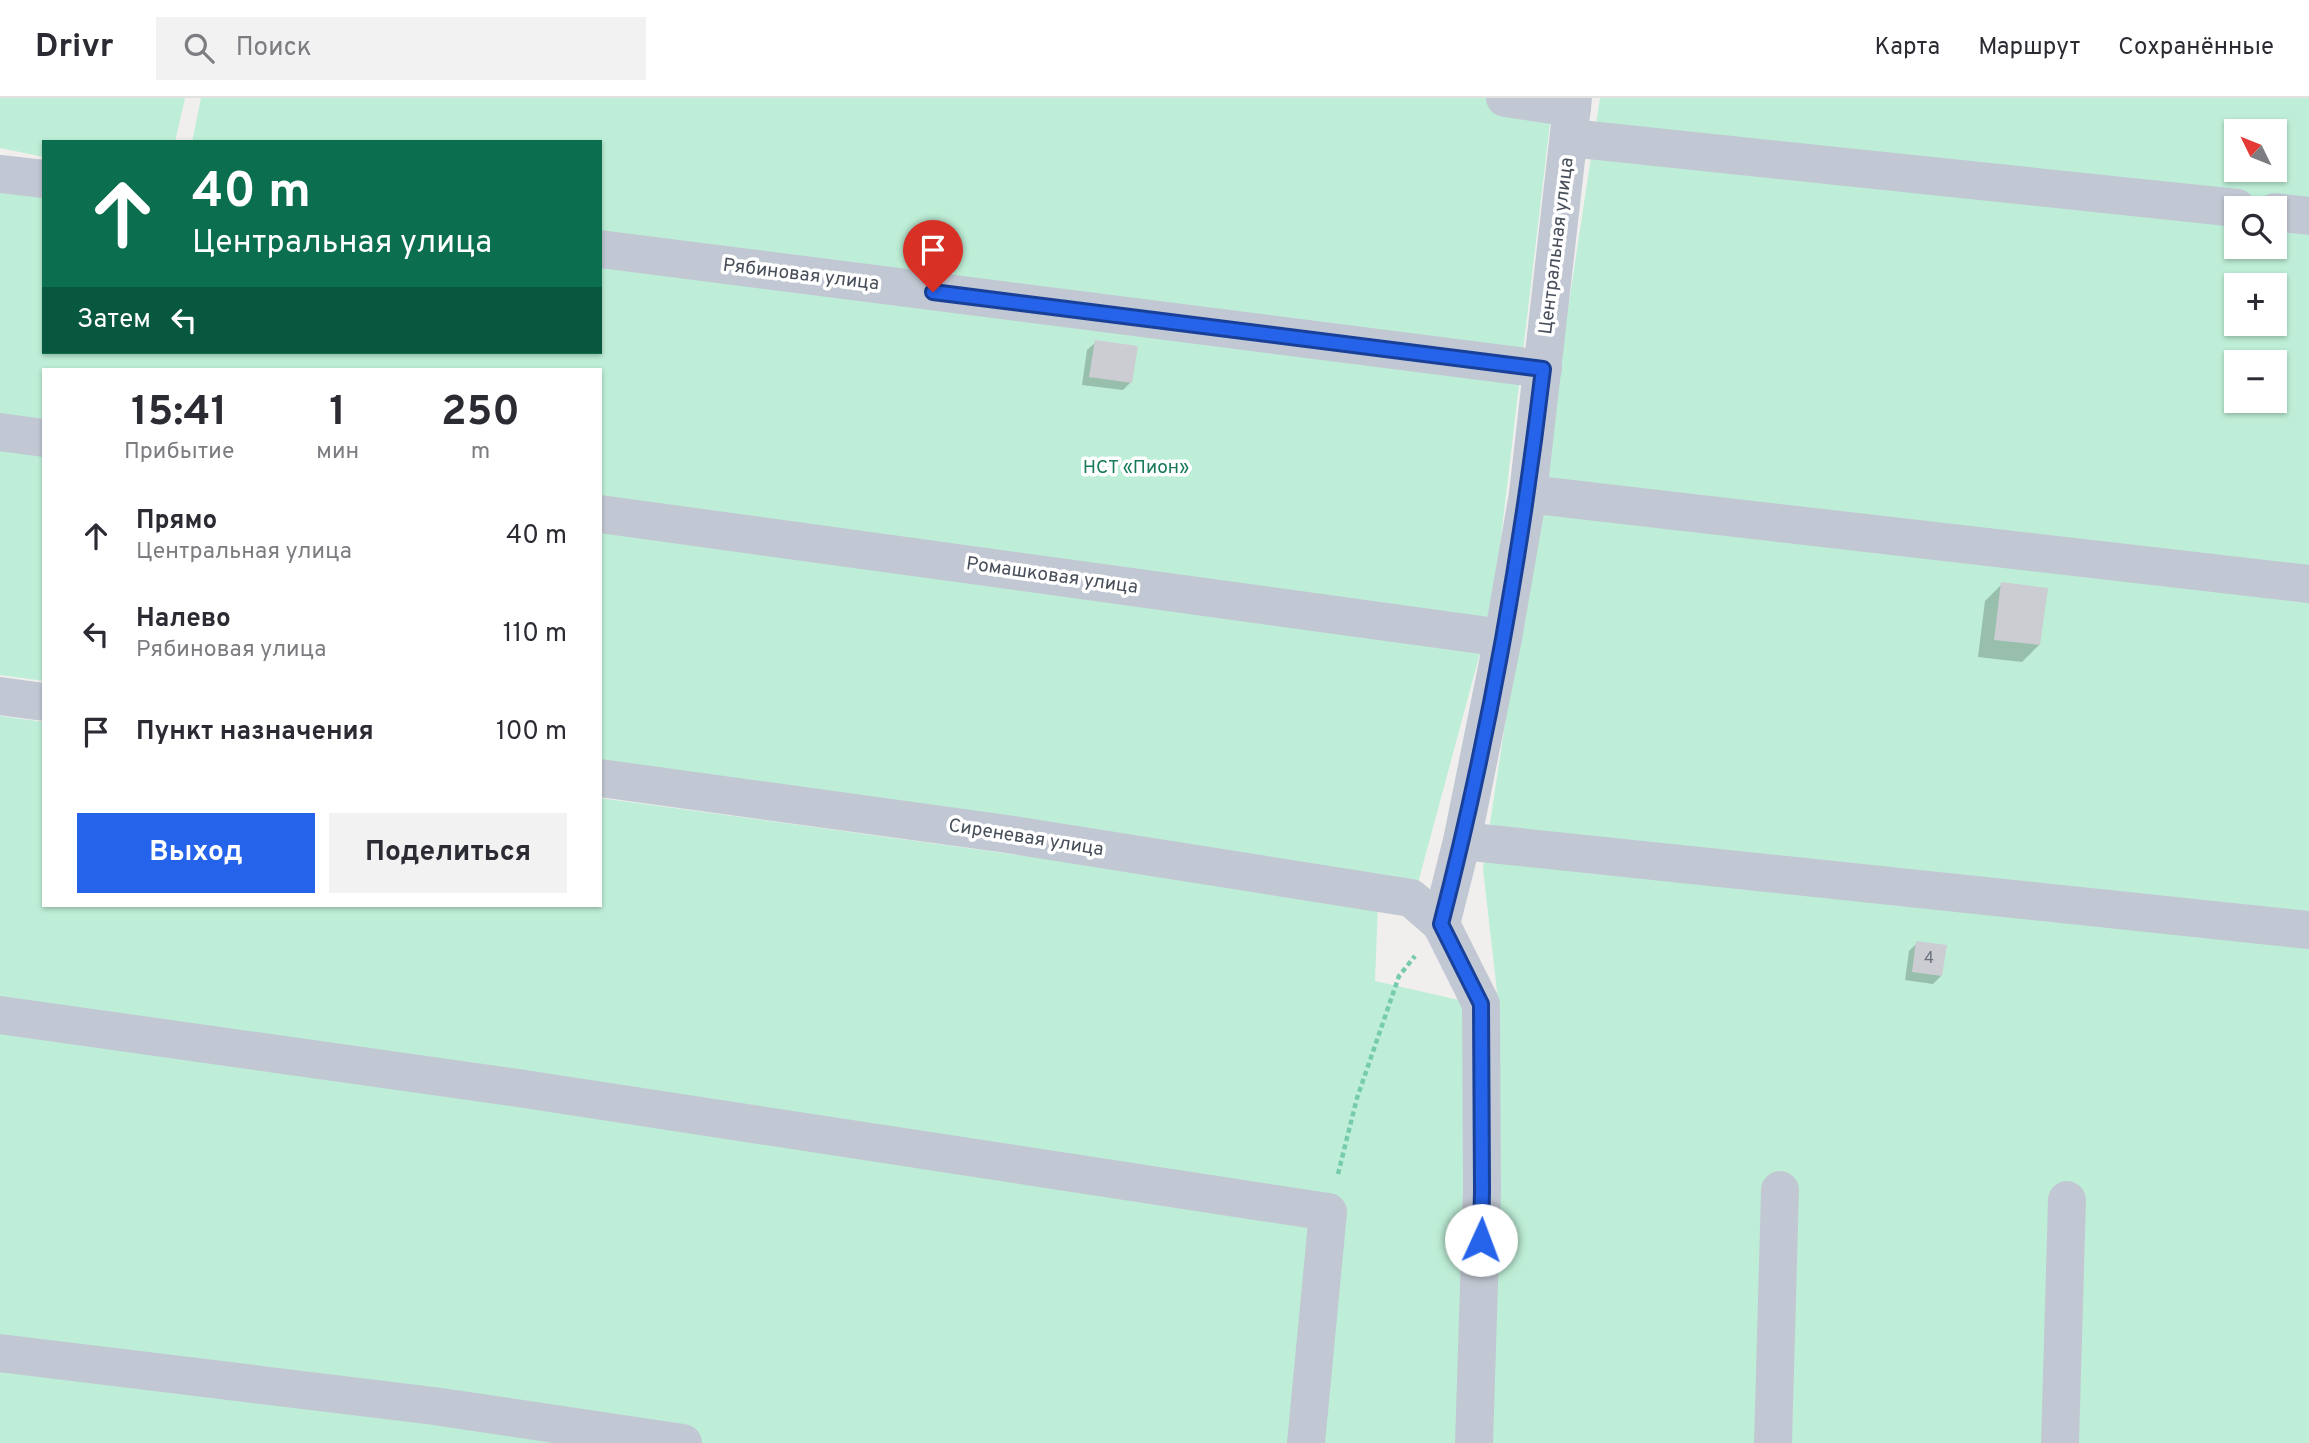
<!DOCTYPE html>
<html lang="ru">
<meta charset="utf-8">
<style>
:root{--surface:#fff;--page:#f2f2f3;--text:#2b2b33;--muted:#7c7c81;--line:#e1e1e2;--accent:#2563eb}
body{margin:0;font-family:Overpass,sans-serif;background:var(--page);color:var(--text);height:100vh;display:flex;flex-direction:column;font-size:26px;white-space:nowrap}
*{box-sizing:border-box;margin:0}
p{font-size:23px;color:var(--muted)}
.icon{flex:none;width:38px;height:38px;fill:none;stroke:currentColor;stroke-width:2;stroke-linecap:round;stroke-linejoin:round}
.map{position:relative;flex:1;overflow:hidden}
.side{position:absolute;left:42px;top:270px;width:560px;height:539px;display:flex;flex-direction:column;background:var(--surface);border-radius:0px;box-shadow:0 2px 5px #0004}
.side>*{flex:none}
.guide{position:absolute;left:42px;top:42px;width:560px;height:214px;border-radius:0px;box-shadow:0 2px 5px #0004;background:#0b6e4f;color:#fff;overflow:hidden}
.needle{width:46px;rotate:313deg}
.controls{position:absolute;left:2224px;top:21px;display:grid;gap:14px}
.controls a{display:grid;place-items:center;width:63px;height:63px;border-radius:0px;background:var(--surface);box-shadow:0 2px 5px #0004;font-size:35px}
.pin{position:absolute;display:grid;place-items:center;width:60px;height:60px;color:#fff;margin:-72px -30px;border-radius:50% 50% 50% 0;rotate:-45deg;box-shadow:0 0 7px #0007}
.pin .icon{rotate:45deg}
.me{position:absolute;width:77px;margin:-38px;rotate:2deg;stroke-linejoin:round;filter:drop-shadow(0 0 5px #0008)}
.turn{display:flex;align-items:center;gap:24px;height:147px;padding:0 35px;font-size:32px}
.turn .icon{width:91px;height:91px;stroke-width:2.5}
.turn b{display:block;font-size:49px;line-height:60px}
.then{display:flex;align-items:center;height:66px;padding:0 35px;background:#0003;gap:14px;font-size:26px}
.eta{display:flex;justify-content:space-evenly;align-items:center;height:119px;text-align:center}
.eta b{font-size:42px;font-weight:700;line-height:49px}
.primary-button{display:flex;gap:14px;margin-top:auto;padding:14px 35px}
.primary-button a{flex:1;height:80px;border-radius:0px;background:var(--accent);color:#fff;font-size:28px;font-weight:700;line-height:80px;text-align:center}
.primary-button a+a{background:var(--page);color:var(--text)}
ul{padding:0;list-style:none}
li{display:flex;align-items:center;gap:21px;height:98px;padding:0 35px}
li div{flex:1}
li b{display:block;font-size:26px}
li em{font-style:normal}
header{display:flex;align-items:center;gap:42px;box-sizing:border-box;height:98px;padding:0 35px;background:var(--surface);border-bottom:2px solid var(--line)}
header strong{font-size:33px}
nav{display:flex;gap:38px;margin-inline-start:auto;font-size:24px}
.search{width:490px;height:63px;background:var(--page);display:flex;align-items:center;gap:18px;box-sizing:border-box;padding:0 24px;border-radius:0px;color:var(--muted);font-size:26px}
.map>svg:first-child{display:block}
</style>
<header>
<strong>Drivr</strong>
<div class="search"><svg class="icon" aria-label="search" viewBox="0 0 24 24"><circle cx="10" cy="10" r="6"/><path d="M15 15l6 6"/></svg>Поиск</div>
<nav><a>Карта</a><a>Маршрут</a><a>Сохранённые</a></nav>
</header>
<div class="map">
<svg width="2309" height="1345" viewBox="0 0 2309 1345">
<rect width="100%" height="100%" fill="#f1efee"/>
<!-- green -->
<g fill="#beeed7" fill-rule="evenodd">
<path d="M0 0H185L175 44H44V59L0 50Z"/>
<path d="M201 0H1553L1493 507 1418 785 600 665V271H44V583L0 577V64L44 70V254H600V44H192Z"/>
<path d="M1600 0H2309V1345H0V618L44 624V807H600V700L1378 806 1375 883 1499 911 1483 771ZM2236 33H2275V72H2236ZM2236 110H2275V149H2236ZM2236 187H2275V226H2236ZM2236 264H2275V303H2236Z"/>
</g>
<!-- shadow -->
<g fill="#0003">
<path d="M1096 244 1131 284 1123 292 1082 287 1087 252Z"/>
<path d="M2002 486 2039 547 2022 564 1978 559 1985 503Z"/>
<path d="M1917 845 1941 878 1933 886 1905 882 1909 853Z"/>
</g>
<!-- building -->
<g fill="#cbcdd3">
<path d="M1095 242 1138 248 1132 285 1089 279Z"/>
<path d="M2001 484 2048 490 2040 547 1994 542Z"/>
<path d="M1916 843 1947 847 1942 878 1912 874Z"/>
</g>
<g fill="none" stroke-linecap="round" stroke-linejoin="round">
<!-- path -->
<path stroke="#76cbae" stroke-width="4.5" stroke-dasharray="5 3.5" stroke-linecap="butt" d="M1338 1076 1357 1000 1399 878 1415 858"/>
<!-- minor -->
<g stroke="#c2c8d3" stroke-width="38">
<path d="M1505 0 1572 10"/>
<path d="M1570 40 2237 110"/>
<path d="M0 76 44 81"/>
<path d="M2275 114 2309 118"/>
<path d="M600 151 1543 271"/>
<path d="M0 334 44 340"/>
<path d="M1528 396 2309 486"/>
<path d="M600 416 1503 540"/>
<path d="M0 598 44 604"/>
<path d="M600 680 1007 736 1411 800 1441 826"/>
<path d="M1462 743 2309 832"/>
<path d="M0 917 518 990 1328 1114 1306 1345"/>
<path d="M0 1255 434 1308 683 1345"/>
<path d="M1474 1345 1482 1092 1481 906 1441 826 1462 743 1503 540 1528 396 1573 0"/>
<path d="M1773 1345 1780 1092"/>
<path d="M2060 1345 2067 1102"/>
</g>
</g>
<g fill="none" stroke-linecap="round" stroke-linejoin="round">
<defs>
<path id="route" d="M933 194 1543 271C1521 457 1488 644 1441 826L1481 906 1482 1092 1481 1142"/>
</defs>
<!-- route casing -->
<use href="#route" stroke="#184099" stroke-width="18"/>
<!-- route -->
<use href="#route" stroke="#2563eb" stroke-width="12"/>
</g>
<g text-anchor="middle" dominant-baseline="central" stroke-width="7" stroke-linejoin="round" paint-order="stroke">
<!-- number labels -->
<g font-size="16" fill="#686e79">
<text x="1929" y="861">4</text>
</g>
<!-- street labels -->
<g font-size="19" fill="#474f5b" stroke="#fff">
<text transform="translate(1557 148) rotate(-83)">Центральная улица</text>
<text transform="translate(801 177) rotate(7)">Рябиновая улица</text>
<text transform="translate(1052 478) rotate(8)">Ромашковая улица</text>
<text transform="translate(1026 740) rotate(9)">Сиреневая улица</text>
</g>
<!-- park labels -->
<g font-size="19" fill="#197b58" stroke="#fff">
<text x="1136" y="370">НСТ «Пион»</text>
</g>
</g>
</svg>
<div class="controls">
<a><svg class="needle" viewBox="-14 -14 28 28"><path d="M0-13l5 13h-10z" fill="#e53935"/><path d="M0 13l5-13h-10z" fill="#7c7c81"/></svg></a>
<a><svg class="icon" aria-label="search" viewBox="0 0 24 24"><circle cx="10" cy="10" r="6"/><path d="M15 15l6 6"/></svg></a>
<a>+</a>
<a>−</a>
</div>
<div class="pin" style="left:933px;top:194px;background:#d93025"><svg class="icon" aria-label="arrive" viewBox="0 0 24 24"><path d="M6 21V4h12l-3 4 3 4H6"/></svg></div>
<svg class="me" style="left:1481px;top:1142px" viewBox="-20 -20 40 40"><circle r="19" fill="#fff"/><path d="M0-13L10 11 0 6-10 11z" fill="#2563eb"/></svg>
<div class="guide">
<div class="turn"><svg class="icon" aria-label="ahead" viewBox="0 0 24 24"><path d="M12 20V5M6 11l6-6 6 6"/></svg><div><b>40 m</b>Центральная улица</div></div>
<div class="then">Затем<svg class="icon" aria-label="left" viewBox="0 0 24 24"><path d="M17 20v-9H6M10 6l-5 5 5 5"/></svg></div>
</div>
<section class="side">
<div class="eta">
<div><b>15:41</b><p>Прибытие</p></div>
<div><b>1</b><p>мин</p></div>
<div><b>250</b><p>m</p></div>
</div>
<ul>
<li><svg class="icon" aria-label="ahead" viewBox="0 0 24 24"><path d="M12 20V5M6 11l6-6 6 6"/></svg><div><b>Прямо</b><p>Центральная улица</p></div><em>40 m</em></li>
<li><svg class="icon" aria-label="left" viewBox="0 0 24 24"><path d="M17 20v-9H6M10 6l-5 5 5 5"/></svg><div><b>Налево</b><p>Рябиновая улица</p></div><em>110 m</em></li>
<li><svg class="icon" aria-label="arrive" viewBox="0 0 24 24"><path d="M6 21V4h12l-3 4 3 4H6"/></svg><div><b>Пункт назначения</b></div><em>100 m</em></li>
</ul>
<div class="primary-button"><a>Выход</a><a>Поделиться</a></div>
</section>
</div>
